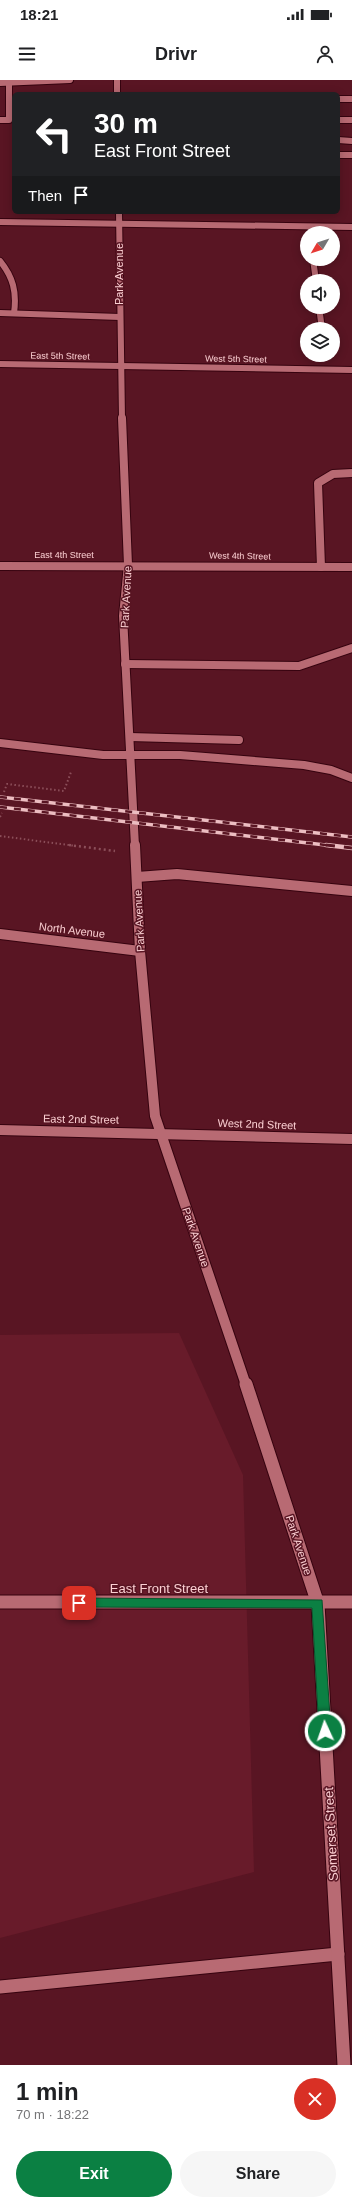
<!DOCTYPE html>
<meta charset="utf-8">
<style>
:root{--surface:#fff;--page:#f6f6f6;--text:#202124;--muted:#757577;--accent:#0b8043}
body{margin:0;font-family:Arial,sans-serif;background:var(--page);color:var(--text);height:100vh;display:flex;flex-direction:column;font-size:15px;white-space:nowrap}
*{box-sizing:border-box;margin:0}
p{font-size:13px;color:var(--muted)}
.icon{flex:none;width:22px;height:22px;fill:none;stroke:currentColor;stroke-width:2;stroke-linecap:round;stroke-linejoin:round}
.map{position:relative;height:1985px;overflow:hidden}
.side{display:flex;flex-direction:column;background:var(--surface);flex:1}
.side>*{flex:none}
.banner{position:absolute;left:12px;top:12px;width:328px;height:122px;border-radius:6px;box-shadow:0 2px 10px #0003;background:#202124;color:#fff;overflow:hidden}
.needle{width:26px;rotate:231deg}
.tools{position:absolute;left:300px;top:146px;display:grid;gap:8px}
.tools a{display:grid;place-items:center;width:40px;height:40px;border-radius:50%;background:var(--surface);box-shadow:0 2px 10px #0003;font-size:20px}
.pin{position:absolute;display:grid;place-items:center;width:34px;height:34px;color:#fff;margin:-17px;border-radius:8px;box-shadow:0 2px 6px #0006}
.me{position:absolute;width:44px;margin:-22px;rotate:357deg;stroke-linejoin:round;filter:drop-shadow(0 0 3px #0008)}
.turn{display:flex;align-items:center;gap:14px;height:84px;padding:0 16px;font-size:18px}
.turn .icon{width:52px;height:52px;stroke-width:2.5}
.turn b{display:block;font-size:28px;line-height:34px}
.then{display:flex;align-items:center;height:38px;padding:0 16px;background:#0003;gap:8px;font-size:15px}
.round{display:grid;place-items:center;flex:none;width:42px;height:42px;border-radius:21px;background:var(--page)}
.head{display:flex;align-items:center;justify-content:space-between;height:68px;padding:0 16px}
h1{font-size:24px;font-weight:700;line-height:30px}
.button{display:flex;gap:8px;margin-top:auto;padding:8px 16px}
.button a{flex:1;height:46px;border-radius:24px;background:var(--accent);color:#fff;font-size:16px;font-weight:700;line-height:46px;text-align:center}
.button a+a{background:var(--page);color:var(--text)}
.status{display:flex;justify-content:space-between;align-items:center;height:28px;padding:0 20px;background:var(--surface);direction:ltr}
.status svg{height:11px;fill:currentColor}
header{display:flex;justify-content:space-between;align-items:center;height:52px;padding:0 16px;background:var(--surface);font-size:18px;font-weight:700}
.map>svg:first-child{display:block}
</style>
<div class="status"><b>18:21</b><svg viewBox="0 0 49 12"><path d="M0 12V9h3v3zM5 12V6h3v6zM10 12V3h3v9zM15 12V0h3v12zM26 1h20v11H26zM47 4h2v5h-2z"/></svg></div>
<header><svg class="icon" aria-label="menu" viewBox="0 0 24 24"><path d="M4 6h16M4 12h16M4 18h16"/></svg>Drivr<svg class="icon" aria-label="person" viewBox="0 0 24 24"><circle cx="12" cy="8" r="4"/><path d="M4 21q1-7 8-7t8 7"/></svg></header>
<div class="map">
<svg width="352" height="1985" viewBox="0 0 352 1985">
<rect width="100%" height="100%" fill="#591523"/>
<!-- built -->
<path fill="#681b2a" d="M179 1253 243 1395 254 1792 0 1858V1255Z"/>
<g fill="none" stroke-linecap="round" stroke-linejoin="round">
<defs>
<g id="lane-far3">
<path d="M338 19H352"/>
<path d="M0 40H9V3"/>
<path d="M338 40H352"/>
<path d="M338 60 352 61"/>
<path d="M338 75H352"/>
<path d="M311 153 312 147"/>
<path d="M313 179 316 201"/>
<path d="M0 181C13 197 17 212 14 233"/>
<path d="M319 227 322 249"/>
<path d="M0 233 120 237"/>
</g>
<g id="lane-far2">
<path d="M321 487 318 403 333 394 352 393"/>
<path d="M125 584 299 586 352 568"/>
<path d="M130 657 239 660"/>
<path d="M0 663 103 675H180L304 685 331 690 352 698"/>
</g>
<path id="lane-far1" d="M137 797 177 794 352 811"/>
<path id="lane" d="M0 1907 338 1874"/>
<path id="street-far1" d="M0 142 352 147"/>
<g id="street">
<path d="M0 854 140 871"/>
<path d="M0 1050 352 1059"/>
</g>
<g id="secondary-far3">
<path d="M117 0V14"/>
<path d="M0 3 70 0"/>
<path d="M119 132 122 339"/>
<path d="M0 284 352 290"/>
</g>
<g id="secondary-far2">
<path d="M122 338 128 485 123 536 135 766"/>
<path d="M0 486 352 487"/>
</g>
<path id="secondary-far1" d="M135 765 140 871 155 1036 246 1305"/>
<g id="secondary">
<path d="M246 1304 318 1524 344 1985"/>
<path d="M0 1522H352"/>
</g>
</defs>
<!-- lane-far3 casing -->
<use href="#lane-far3" stroke="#36030f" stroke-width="8"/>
<!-- lane-far2 casing -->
<use href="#lane-far2" stroke="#36030f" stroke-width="10"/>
<!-- lane-far1 casing -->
<use href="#lane-far1" stroke="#36030f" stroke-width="12"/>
<!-- lane casing -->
<use href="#lane" stroke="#36030f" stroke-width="15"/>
<!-- street-far1 casing -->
<use href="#street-far1" stroke="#36030f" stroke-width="8"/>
<!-- street casing -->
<use href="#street" stroke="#36030f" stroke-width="12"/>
<!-- secondary-far3 casing -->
<use href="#secondary-far3" stroke="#36030f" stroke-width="8"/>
<!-- secondary-far2 casing -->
<use href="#secondary-far2" stroke="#36030f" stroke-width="10"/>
<!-- secondary-far1 casing -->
<use href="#secondary-far1" stroke="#36030f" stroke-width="12"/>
<!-- secondary casing -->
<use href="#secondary" stroke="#36030f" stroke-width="15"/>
<!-- path-far1 -->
<g stroke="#8c4f5a" stroke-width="2" stroke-dasharray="1.5 2.5" stroke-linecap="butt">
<path d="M4 712 7 704 64 711 71 692"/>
<path d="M0 737 2 733"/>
<path d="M0 756 76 766"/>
</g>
<!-- path -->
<path stroke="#8c4f5a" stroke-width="2.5" stroke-dasharray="2 3" stroke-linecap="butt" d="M69 765 115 771"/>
<!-- lane-far3 -->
<use href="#lane-far3" stroke="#b86a73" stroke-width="6"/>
<!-- lane-far2 -->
<use href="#lane-far2" stroke="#b86a73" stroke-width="8"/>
<!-- lane-far1 -->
<use href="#lane-far1" stroke="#b86a73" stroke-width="10"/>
<!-- lane -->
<use href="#lane" stroke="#b86a73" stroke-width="13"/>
<!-- street-far1 -->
<use href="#street-far1" stroke="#b86a73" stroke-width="6"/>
<!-- street -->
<use href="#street" stroke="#b86a73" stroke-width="10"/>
<!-- secondary-far3 -->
<use href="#secondary-far3" stroke="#b86a73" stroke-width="6"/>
<!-- secondary-far2 -->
<use href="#secondary-far2" stroke="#b86a73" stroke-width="8"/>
<!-- secondary-far1 -->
<use href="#secondary-far1" stroke="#b86a73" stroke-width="10"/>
<!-- secondary -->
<use href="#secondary" stroke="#b86a73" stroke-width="13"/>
<defs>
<g id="rail-far1">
<path d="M0 717 352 757"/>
<path d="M0 727 334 766"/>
</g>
<path id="rail" d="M326 765 352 768"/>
</defs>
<!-- rail-far1 casing -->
<use href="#rail-far1" stroke="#ecbdc1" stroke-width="3.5"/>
<!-- rail casing -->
<use href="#rail" stroke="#ecbdc1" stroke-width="4.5"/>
<!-- rail-far1 -->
<use href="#rail-far1" stroke="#591523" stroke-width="2.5" stroke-dasharray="7" stroke-linecap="butt"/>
<!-- rail -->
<use href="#rail" stroke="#591523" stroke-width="3" stroke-dasharray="9" stroke-linecap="butt"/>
</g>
<!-- route -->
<path fill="#0b8043" stroke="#07532c" d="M79 1518 322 1520 331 1651 329 1655H321L319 1651 312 1528 79 1527 74 1523Z"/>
<g text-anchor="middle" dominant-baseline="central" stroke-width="3" stroke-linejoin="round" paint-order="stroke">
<!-- far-street labels -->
<g font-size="9" fill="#fcd0d3" stroke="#591523">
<text transform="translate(60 276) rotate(1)">East 5th Street</text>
<text transform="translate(236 279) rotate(1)">West 5th Street</text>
<text x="64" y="475">East 4th Street</text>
<text transform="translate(240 476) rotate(1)">West 4th Street</text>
</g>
<!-- street labels -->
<g font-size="11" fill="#fcd0d3" stroke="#591523">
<text transform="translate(119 194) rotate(-90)">Park Avenue</text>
<text transform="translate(126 517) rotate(-87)">Park Avenue</text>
<text transform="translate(139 841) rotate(-93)">Park Avenue</text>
<text transform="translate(72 850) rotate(7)">North Avenue</text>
<text transform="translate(81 1039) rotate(1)">East 2nd Street</text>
<text transform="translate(257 1044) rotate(2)">West 2nd Street</text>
<text transform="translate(196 1157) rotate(71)">Park Avenue</text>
<text transform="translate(299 1465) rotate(72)">Park Avenue</text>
</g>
<!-- near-street labels -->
<g font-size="13" fill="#fcd0d3" stroke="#591523">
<text x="159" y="1508">East Front Street</text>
<text transform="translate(331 1754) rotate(-93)">Somerset Street</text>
</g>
</g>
</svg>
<div class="tools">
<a><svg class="needle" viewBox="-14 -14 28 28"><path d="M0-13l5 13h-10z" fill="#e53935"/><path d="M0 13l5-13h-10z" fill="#757577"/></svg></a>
<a><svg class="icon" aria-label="sound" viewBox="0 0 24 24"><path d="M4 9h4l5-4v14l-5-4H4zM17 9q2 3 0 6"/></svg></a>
<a><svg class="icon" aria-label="layers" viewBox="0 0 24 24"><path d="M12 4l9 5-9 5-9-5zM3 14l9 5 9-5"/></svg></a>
</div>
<div class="pin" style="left:79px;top:1523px;background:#d93025"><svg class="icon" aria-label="arrive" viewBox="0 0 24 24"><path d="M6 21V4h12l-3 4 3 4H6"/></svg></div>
<svg class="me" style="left:325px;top:1651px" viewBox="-20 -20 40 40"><circle r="17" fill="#0b8043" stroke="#fff" stroke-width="3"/><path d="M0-11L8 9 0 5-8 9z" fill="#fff"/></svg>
<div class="banner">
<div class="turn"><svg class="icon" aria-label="left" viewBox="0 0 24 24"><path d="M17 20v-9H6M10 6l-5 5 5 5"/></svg><div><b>30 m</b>East Front Street</div></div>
<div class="then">Then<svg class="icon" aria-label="arrive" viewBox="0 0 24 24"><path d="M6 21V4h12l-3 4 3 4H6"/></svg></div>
</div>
</div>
<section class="side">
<div class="head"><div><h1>1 min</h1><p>70 m · 18:22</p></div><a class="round" style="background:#d93025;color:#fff"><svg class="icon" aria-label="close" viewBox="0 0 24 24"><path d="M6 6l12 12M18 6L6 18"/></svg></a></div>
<div class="button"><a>Exit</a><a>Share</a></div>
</section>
